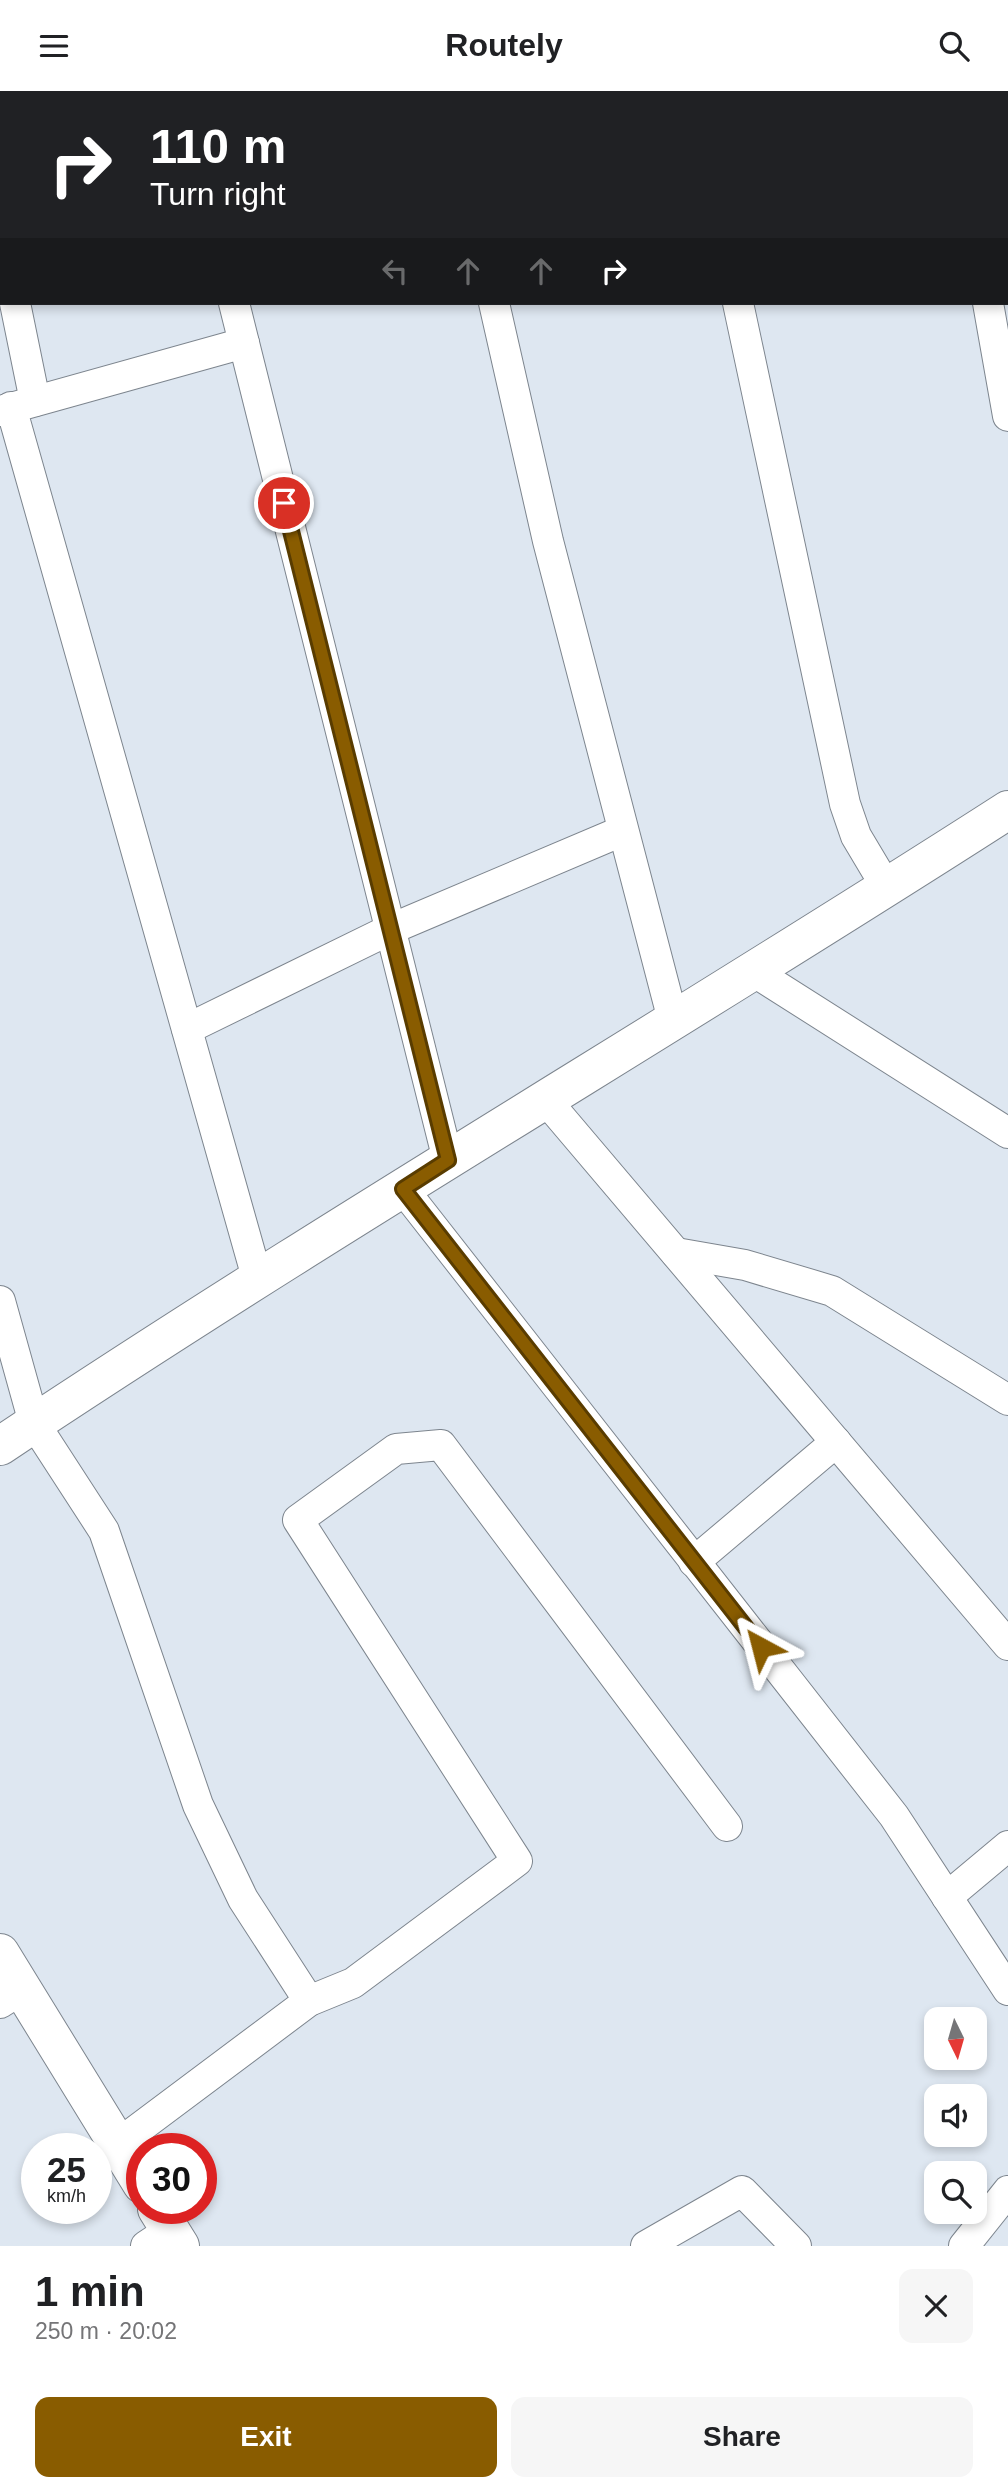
<!DOCTYPE html>
<meta charset="utf-8">
<style>
:root{--surface:#fff;--page:#f6f6f6;--text:#202124;--muted:#757577;--accent:#895c00}
body{margin:0;font-family:Helvetica,sans-serif;background:var(--page);color:var(--text);height:100vh;display:flex;flex-direction:column;font-size:26px;white-space:nowrap}
*{box-sizing:border-box;margin:0}
p{font-size:23px;color:var(--muted)}
.icon{flex:none;width:38px;height:38px;fill:none;stroke:currentColor;stroke-width:2;stroke-linecap:round;stroke-linejoin:round}
.map{position:relative;height:2155px;overflow:hidden}
.side{display:flex;flex-direction:column;background:var(--surface);flex:1}
.side>*{flex:none}
.banner{position:absolute;left:0px;top:0px;width:1008px;height:214px;box-shadow:0 4px 10px #0003;background:#202124;color:#fff;overflow:hidden}
.needle{width:46px;rotate:175deg}
.fabs{position:absolute;left:924px;top:1916px;display:grid;gap:14px}
.fabs a{display:grid;place-items:center;width:63px;height:63px;border-radius:14px;background:var(--surface);box-shadow:0 4px 10px #0003;font-size:35px}
.speed{position:absolute;left:21px;top:2042px;display:flex;gap:14px;font-size:35px;font-weight:700;text-align:center}
.speed>*{display:grid;place-content:center;width:91px;height:91px;border-radius:50%;background:var(--surface);box-shadow:0 4px 10px #0003;line-height:1}
.speed small{font-size:18px;font-weight:400}
.speed .limit{border:10px solid #d22;background:#fff;color:#111}
.pin{position:absolute;display:grid;place-items:center;width:60px;height:60px;color:#fff;margin:-30px;border:4px solid #fff;border-radius:50%;box-shadow:0 2px 7px #0007}
.me{position:absolute;width:77px;margin:-38px;rotate:322deg;stroke-linejoin:round;filter:drop-shadow(0 0 5px #0008)}
.turn{display:flex;align-items:center;gap:24px;height:147px;padding:0 35px;font-size:32px}
.turn .icon{width:91px;height:91px;stroke-width:2.5}
.turn b{display:block;font-size:49px;line-height:60px}
.lanes{display:flex;align-items:center;height:66px;padding:0 35px;background:#0003;justify-content:center;gap:35px;direction:ltr}
.lanes .off{opacity:.35}
.round{display:grid;place-items:center;flex:none;width:74px;height:74px;border-radius:14px;background:var(--page)}
.head{display:flex;align-items:center;justify-content:space-between;height:119px;padding:0 35px}
h1{font-size:42px;font-weight:700;line-height:52px}
.cta{display:flex;gap:14px;margin-top:auto;padding:14px 35px}
.cta a{flex:1;height:80px;border-radius:14px;background:var(--accent);color:#fff;font-size:28px;font-weight:700;line-height:80px;text-align:center}
.cta a+a{background:var(--page);color:var(--text)}
header{display:flex;justify-content:space-between;align-items:center;height:91px;padding:0 35px;background:var(--surface);font-size:32px;font-weight:700}
.map>svg:first-child{display:block}
</style>
<header><svg class="icon" aria-label="menu" viewBox="0 0 24 24"><path d="M4 6h16M4 12h16M4 18h16"/></svg>Routely<svg class="icon" aria-label="search" viewBox="0 0 24 24"><circle cx="10" cy="10" r="6"/><path d="M15 15l6 6"/></svg></header>
<div class="map">
<svg width="1008" height="2155" viewBox="0 0 1008 2155">
<rect width="100%" height="100%" fill="#dee7f1"/>
<!-- green -->
<path fill="#bfd4ea" d="M454 0H682L683 2H454Z"/>
<g fill="none" stroke-linecap="round" stroke-linejoin="round">
<defs>
<g id="minor">
<path d="M189 0V2"/>
<path d="M447 0 448 2"/>
<path d="M707 0V2"/>
<path d="M950 0 951 2"/>
<path d="M1006 135H1008"/>
<path d="M0 141 2 149"/>
<path d="M15 212 35 310"/>
<path d="M234 212 448 1069"/>
<path d="M494 212 548 450 673 929"/>
<path d="M738 212 845 713 856 745 887 797"/>
<path d="M988 212 1008 325"/>
<path d="M11 316 258 1190"/>
<path d="M0 320 244 252"/>
<path d="M753 880 1008 1042"/>
<path d="M187 938 391 838 622 740"/>
<path d="M545 1008 1008 1554"/>
<path d="M403 1098 894 1725 1008 1899"/>
<path d="M676 1162 745 1174 832 1200 1008 1309"/>
<path d="M0 1210 34 1332 104 1440 198 1714 243 1808 309 1910"/>
<path d="M694 1471 836 1351"/>
<path d="M947 1806 1008 1755"/>
<path d="M0 1912 22 1898"/>
<path d="M118 2053 309 1910 353 1892 517 1770 298 1429 396 1358 441 1354 727 1735"/>
<path d="M146 2155 170 2139"/>
<path d="M646 2155 742 2100 796 2155"/>
<path d="M964 2155 1008 2100"/>
</g>
<g id="tertiary">
<path d="M0 1862 142 2093"/>
<path d="M157 2118 180 2155"/>
</g>
<path id="secondary" d="M0 1355C330 1135 674 934 1008 719"/>
</defs>
<!-- minor casing -->
<use href="#minor" stroke="#7d858e" stroke-width="32"/>
<!-- tertiary casing -->
<use href="#tertiary" stroke="#7d858e" stroke-width="40"/>
<!-- secondary casing -->
<use href="#secondary" stroke="#7d858e" stroke-width="40"/>
<!-- minor -->
<use href="#minor" stroke="#fff" stroke-width="30"/>
<!-- tertiary -->
<use href="#tertiary" stroke="#fff" stroke-width="38"/>
<!-- secondary -->
<use href="#secondary" stroke="#fff" stroke-width="38"/>
</g>
<g fill="none" stroke-linecap="round" stroke-linejoin="round">
<defs>
<path id="route" d="M284 412 448 1069 403 1098 761 1556"/>
</defs>
<!-- route casing -->
<use href="#route" stroke="#593c00" stroke-width="18"/>
<!-- route -->
<use href="#route" stroke="#895c00" stroke-width="12"/>
</g>
</svg>
<div class="fabs">
<a><svg class="needle" viewBox="-14 -14 28 28"><path d="M0-13l5 13h-10z" fill="#e53935"/><path d="M0 13l5-13h-10z" fill="#757577"/></svg></a>
<a><svg class="icon" aria-label="sound" viewBox="0 0 24 24"><path d="M4 9h4l5-4v14l-5-4H4zM17 9q2 3 0 6"/></svg></a>
<a><svg class="icon" aria-label="search" viewBox="0 0 24 24"><circle cx="10" cy="10" r="6"/><path d="M15 15l6 6"/></svg></a>
</div>
<div class="speed"><div>25<small>km/h</small></div><div class="limit">30</div></div>
<div class="pin" style="left:284px;top:412px;background:#d93025"><svg class="icon" aria-label="arrive" viewBox="0 0 24 24"><path d="M6 21V4h12l-3 4 3 4H6"/></svg></div>
<svg class="me" style="left:761px;top:1556px" viewBox="-20 -20 40 40"><path d="M0-17L14 15 0 8-14 15z" fill="#895c00" stroke="#fff" stroke-width="4"/></svg>
<div class="banner">
<div class="turn"><svg class="icon" aria-label="right" viewBox="0 0 24 24"><path d="M7 20v-9h11M14 6l5 5-5 5"/></svg><div><b>110 m</b>Turn right</div></div>
<div class="lanes"><svg class="icon off" aria-label="left" viewBox="0 0 24 24"><path d="M17 20v-9H6M10 6l-5 5 5 5"/></svg><svg class="icon off" aria-label="ahead" viewBox="0 0 24 24"><path d="M12 20V5M6 11l6-6 6 6"/></svg><svg class="icon off" aria-label="ahead" viewBox="0 0 24 24"><path d="M12 20V5M6 11l6-6 6 6"/></svg><svg class="icon" aria-label="right" viewBox="0 0 24 24"><path d="M7 20v-9h11M14 6l5 5-5 5"/></svg></div>
</div>
</div>
<section class="side">
<div class="head"><div><h1>1 min</h1><p>250 m · 20:02</p></div><a class="round"><svg class="icon" aria-label="close" viewBox="0 0 24 24"><path d="M6 6l12 12M18 6L6 18"/></svg></a></div>
<div class="cta"><a>Exit</a><a>Share</a></div>
</section>
